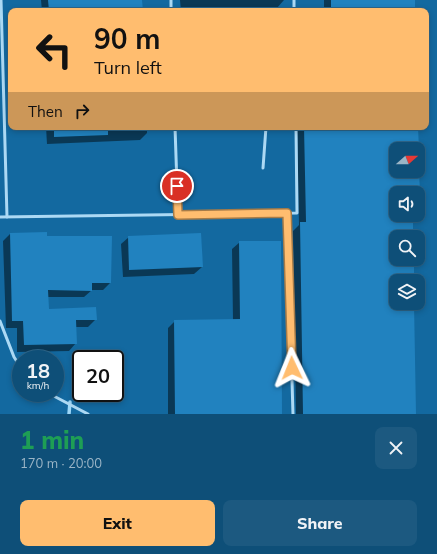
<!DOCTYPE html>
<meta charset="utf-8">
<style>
:root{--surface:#0e4f78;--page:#1c5980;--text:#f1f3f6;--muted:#9bb5c6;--line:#2e668a;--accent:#ffbd6f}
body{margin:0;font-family:Mulish,sans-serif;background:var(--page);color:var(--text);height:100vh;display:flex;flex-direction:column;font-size:15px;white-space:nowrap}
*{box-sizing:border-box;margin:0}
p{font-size:13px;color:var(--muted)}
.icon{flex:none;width:22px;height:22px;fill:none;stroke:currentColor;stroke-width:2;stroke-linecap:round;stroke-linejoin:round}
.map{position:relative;height:414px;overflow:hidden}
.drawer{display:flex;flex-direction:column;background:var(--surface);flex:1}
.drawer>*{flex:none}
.guide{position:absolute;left:8px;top:8px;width:421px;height:122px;border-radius:8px;box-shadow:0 2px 6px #0003,0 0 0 1px var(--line);background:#ffbd6f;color:#111;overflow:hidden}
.needle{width:26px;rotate:69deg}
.buttons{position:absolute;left:389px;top:142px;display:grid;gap:8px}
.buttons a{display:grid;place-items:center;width:36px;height:36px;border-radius:8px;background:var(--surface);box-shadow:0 2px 6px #0003,0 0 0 1px var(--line);font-size:20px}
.speed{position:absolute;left:12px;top:350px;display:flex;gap:8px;font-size:20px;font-weight:700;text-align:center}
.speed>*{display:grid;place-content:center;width:52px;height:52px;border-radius:50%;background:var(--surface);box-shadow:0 2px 6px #0003,0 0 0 1px var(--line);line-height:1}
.speed small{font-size:10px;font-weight:400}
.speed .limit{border:2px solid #111;border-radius:6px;background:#fff;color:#111}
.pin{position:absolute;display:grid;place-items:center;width:34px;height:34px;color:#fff;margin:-17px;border:2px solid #fff;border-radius:50%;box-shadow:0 1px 4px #0007}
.me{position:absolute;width:44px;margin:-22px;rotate:358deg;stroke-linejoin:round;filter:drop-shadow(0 0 3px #0008)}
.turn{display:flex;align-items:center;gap:14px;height:84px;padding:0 20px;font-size:18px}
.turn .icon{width:52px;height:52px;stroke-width:2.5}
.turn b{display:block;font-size:28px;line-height:34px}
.then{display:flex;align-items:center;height:38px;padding:0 20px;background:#0003;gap:8px;font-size:15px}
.round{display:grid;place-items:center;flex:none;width:42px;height:42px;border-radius:8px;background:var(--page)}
.overview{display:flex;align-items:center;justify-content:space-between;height:68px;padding:0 20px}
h1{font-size:24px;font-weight:800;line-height:30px;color:#1e9e55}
.button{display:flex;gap:8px;margin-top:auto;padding:8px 20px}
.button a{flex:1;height:46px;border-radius:8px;background:var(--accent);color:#111;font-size:16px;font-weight:800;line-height:46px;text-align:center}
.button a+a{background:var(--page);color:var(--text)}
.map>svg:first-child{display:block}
</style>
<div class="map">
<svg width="437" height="414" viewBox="0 0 437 414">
<rect width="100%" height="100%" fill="#1369a0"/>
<!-- shadow -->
<g fill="#0007">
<path d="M41 0H141L142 11H42Z"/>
<path d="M180 0H284L277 8 181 11Z"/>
<rect x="324" y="0" width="90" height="11"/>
<path d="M46 127H147V133L140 140 47 144Z"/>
<path d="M297 127H417L418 149H396V171H418V166L419 209 418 210V193H396V215H413L412 216V237H396V259H413V281H396V303H413L415 414H296L293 231 299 225Z"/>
<path d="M46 233V237L110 283 103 290H92L84 297H47L48 310 96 319 88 327H75L76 343 69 351 17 352V328H6L3 241 10 234Z"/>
<path d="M129 237 202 267 194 274 123 277 121 244Z"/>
<path d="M240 242 281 414H168V328L175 321 233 320 232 249Z"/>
</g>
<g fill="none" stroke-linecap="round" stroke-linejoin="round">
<!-- stream -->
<path stroke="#9ed7f7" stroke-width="3.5" d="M69 414 70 402"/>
</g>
<!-- building -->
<g fill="#2182bf">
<path d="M48 0H142L143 11H49Z"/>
<rect x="331" y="0" width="84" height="11"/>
<path d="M54 127H108V135L54 137Z"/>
<path d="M304 127H418L419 149H396V171H419L420 193H396V221L413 220V237H396V259H414V281H396V303H414L416 414H303L300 222H306Z"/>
<path d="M47 232V236H112L111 283H92V291L48 290 49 309 96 307 97 320H76L77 344 24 345 23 321H12L10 233Z"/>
<path d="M201 233 203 267 129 270 128 236Z"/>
<path d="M239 241H281L282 414H175L174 320 240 319Z"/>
</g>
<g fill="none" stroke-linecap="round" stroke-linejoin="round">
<!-- service -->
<g stroke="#acd9f4" stroke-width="3">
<path d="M1 0 7 217"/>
<path d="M171 0V11"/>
<path d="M294 0V11"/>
<path d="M175 127 178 215"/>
<path d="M263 168 266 127"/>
<path d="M287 213 293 414"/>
<path d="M0 217 297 213 296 127"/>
<path d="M0 321 14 357 21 368"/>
<path d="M48 393 88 414"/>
</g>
</g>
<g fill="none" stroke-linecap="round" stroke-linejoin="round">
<defs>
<path id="route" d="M177 186 178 215 287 213 292 368"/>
</defs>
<!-- route casing -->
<use href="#route" stroke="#a67b48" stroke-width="10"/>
<!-- route -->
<use href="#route" stroke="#ffbd6f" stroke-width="7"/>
</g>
</svg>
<div class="buttons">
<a><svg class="needle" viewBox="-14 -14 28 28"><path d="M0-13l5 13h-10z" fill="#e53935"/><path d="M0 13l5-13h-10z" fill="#9bb5c6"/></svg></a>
<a><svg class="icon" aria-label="sound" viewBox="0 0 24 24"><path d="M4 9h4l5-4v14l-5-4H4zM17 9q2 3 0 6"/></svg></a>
<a><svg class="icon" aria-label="search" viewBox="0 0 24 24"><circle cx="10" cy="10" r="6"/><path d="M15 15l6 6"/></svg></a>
<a><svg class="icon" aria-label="layers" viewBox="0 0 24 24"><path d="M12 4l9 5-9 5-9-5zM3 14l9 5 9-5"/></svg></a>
</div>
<div class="speed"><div>18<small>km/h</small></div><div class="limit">20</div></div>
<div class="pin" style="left:177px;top:186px;background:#d93025"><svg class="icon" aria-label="arrive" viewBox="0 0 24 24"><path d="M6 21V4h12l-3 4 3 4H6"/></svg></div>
<svg class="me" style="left:292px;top:368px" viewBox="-20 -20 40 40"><path d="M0-17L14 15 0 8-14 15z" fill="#ffbd6f" stroke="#fff" stroke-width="4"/></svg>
<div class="guide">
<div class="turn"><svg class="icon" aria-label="left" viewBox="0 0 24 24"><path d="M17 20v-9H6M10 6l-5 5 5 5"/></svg><div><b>90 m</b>Turn left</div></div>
<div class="then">Then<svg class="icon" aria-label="right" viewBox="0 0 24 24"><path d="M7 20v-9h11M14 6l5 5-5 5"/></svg></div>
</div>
</div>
<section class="drawer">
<div class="overview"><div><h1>1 min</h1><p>170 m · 20:00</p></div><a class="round"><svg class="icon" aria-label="close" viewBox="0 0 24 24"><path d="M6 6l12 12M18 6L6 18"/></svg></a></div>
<div class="button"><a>Exit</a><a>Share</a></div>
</section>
